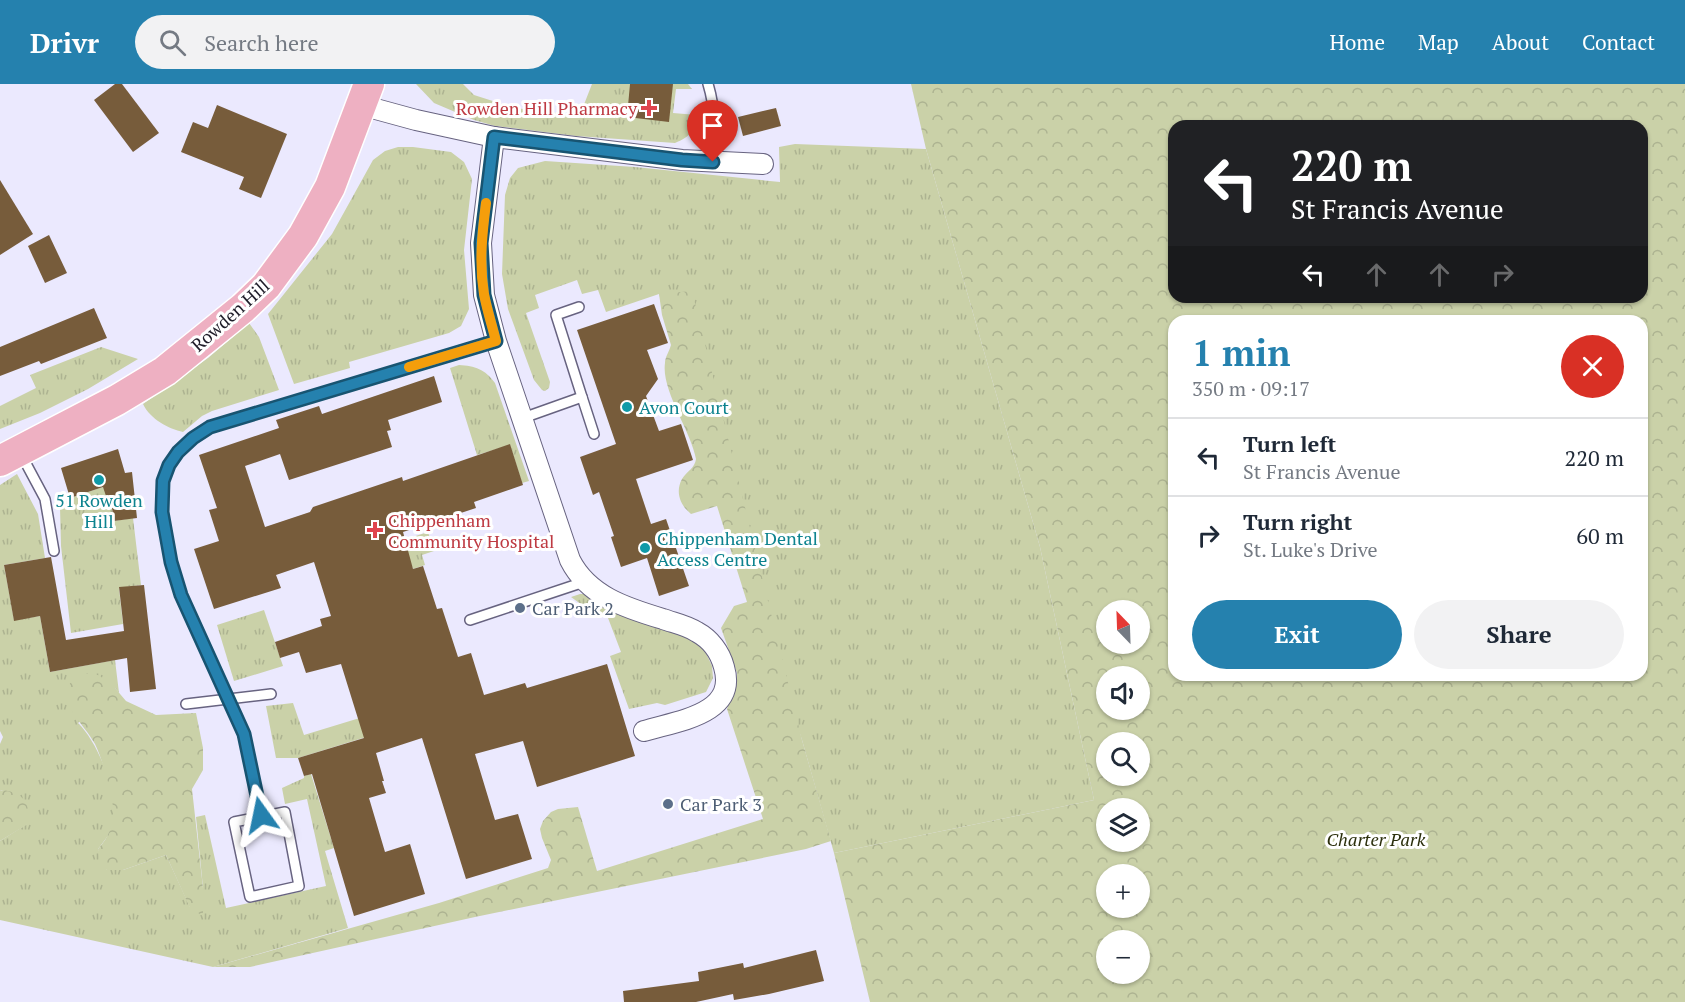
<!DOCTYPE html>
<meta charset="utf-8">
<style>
:root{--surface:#fff;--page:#f2f2f3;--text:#1f2937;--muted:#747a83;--line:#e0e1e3;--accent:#2581ae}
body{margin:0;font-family:"PT Serif",serif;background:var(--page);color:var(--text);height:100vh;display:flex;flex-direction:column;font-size:22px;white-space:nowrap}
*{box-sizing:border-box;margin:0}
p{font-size:20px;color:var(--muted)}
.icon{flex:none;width:33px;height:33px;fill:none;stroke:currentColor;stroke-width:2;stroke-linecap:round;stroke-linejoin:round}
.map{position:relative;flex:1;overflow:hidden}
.panel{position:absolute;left:1168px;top:231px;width:480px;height:366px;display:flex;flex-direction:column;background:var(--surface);border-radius:18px;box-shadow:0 2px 4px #0004}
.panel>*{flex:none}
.banner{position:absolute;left:1168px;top:36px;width:480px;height:183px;border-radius:18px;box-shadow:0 2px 4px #0004;background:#202124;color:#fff;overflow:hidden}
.needle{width:39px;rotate:337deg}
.buttons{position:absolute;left:1096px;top:516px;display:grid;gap:12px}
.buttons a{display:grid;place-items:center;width:54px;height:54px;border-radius:50%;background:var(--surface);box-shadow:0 2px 4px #0004;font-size:30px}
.pin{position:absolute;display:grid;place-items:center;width:51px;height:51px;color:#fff;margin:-62px -26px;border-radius:50% 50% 50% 0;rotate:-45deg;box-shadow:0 0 6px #0007}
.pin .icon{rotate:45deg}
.me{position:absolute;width:66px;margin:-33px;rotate:348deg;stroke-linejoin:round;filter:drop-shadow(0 0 4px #0008)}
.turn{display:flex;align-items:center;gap:21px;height:126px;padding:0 24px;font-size:27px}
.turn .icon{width:78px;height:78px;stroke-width:2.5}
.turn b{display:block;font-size:42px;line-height:51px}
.lanes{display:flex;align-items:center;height:57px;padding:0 24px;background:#0003;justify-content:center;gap:30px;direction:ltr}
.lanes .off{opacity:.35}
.round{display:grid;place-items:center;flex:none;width:63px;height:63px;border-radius:32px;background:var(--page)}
.overview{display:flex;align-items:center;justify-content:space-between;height:102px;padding:0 24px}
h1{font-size:36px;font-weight:700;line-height:45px;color:var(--accent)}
.cta{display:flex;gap:12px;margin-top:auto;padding:12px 24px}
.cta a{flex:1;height:69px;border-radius:36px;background:var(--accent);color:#fff;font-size:24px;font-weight:700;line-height:69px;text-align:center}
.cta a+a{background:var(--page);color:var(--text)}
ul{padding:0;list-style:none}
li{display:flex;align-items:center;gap:18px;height:78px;padding:0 24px;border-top:2px solid var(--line)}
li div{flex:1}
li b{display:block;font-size:22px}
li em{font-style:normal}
header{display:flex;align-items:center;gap:36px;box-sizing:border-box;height:84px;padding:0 30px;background:var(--accent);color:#fff}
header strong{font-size:28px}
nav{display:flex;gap:33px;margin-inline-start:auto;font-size:21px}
.search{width:420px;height:54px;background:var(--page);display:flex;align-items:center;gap:15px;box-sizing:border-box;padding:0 21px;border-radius:33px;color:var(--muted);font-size:22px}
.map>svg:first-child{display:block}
</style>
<header>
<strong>Drivr</strong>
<div class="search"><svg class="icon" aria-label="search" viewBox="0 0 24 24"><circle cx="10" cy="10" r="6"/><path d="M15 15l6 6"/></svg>Search here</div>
<nav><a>Home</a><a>Map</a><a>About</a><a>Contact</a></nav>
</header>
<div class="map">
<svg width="1685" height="918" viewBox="0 0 1685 918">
<defs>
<pattern id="grass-tufts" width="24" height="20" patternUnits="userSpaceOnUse" patternTransform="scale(1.5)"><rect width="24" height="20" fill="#cad1a8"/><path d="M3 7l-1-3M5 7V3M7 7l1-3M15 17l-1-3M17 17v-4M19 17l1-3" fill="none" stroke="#adb391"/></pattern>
<pattern id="forest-crowns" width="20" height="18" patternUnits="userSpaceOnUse" patternTransform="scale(1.5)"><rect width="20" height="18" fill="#cad1a8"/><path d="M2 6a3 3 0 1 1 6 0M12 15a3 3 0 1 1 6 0" fill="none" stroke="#adb391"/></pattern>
</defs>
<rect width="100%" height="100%" fill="#ebe9fe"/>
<!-- grass -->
<g fill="url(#grass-tufts)">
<path d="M416 0H463L474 11 515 24 573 31 583 23 592 0H688L692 5H676L673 29 697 31C695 47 690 53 675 59L576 52 495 42 474 36 434 19Z"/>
<path d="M795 60 926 65 1040 463 1094 716 834 769 802 656 659 210 606 228 598 206 582 210 577 196 535 211 539 224 526 229 550 298 549 304 545 307 542 306 534 296 508 225 502 190 505 111 510 94 518 84 545 77 635 83 780 98 779 63Z"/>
<path d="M398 63H413L451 68 464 78 472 95 464 166 469 225 461 242 449 249 349 278 350 284 294 300 268 230 332 150 373 76 385 67Z"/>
<path d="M249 239 259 253 279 306 212 327 202 332 183 348C169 345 150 335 143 320L208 274Z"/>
<path d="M101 263 138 275 88 305 40 329 0 345V322L36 304 30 291Z"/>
<path d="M459 281C475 282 485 285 495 299L529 397 522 399 510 361 477 371 450 284Z"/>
<path d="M17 390 38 430 45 474 4 481 14 536 40 532 50 588 115 576 119 609 115 604 78 639C97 657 117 706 114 733 113 746 106 755 98 765L107 786H123L166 771 190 823 203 831V804L196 733 205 731 226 824 326 802 307 715 285 720 282 704 304 694V692L311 690 334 764 325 767 348 844 213 883 0 836V757L27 740 3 706 0 707V660L3 653 0 647V401Z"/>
<path d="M103 403 110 411 114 437 133 434 141 501 119 504 123 540 71 549 61 462 60 423 70 414Z"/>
<path d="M428 448 434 467 422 471 425 481 413 485 411 480 369 467Z"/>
<path d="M580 510H586L622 532 692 552 705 567 712 582 713 594 706 608 665 621 657 619 629 625 610 572 621 568 608 534 589 526 571 513Z"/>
<path d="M264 526 283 582 234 597 217 541Z"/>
<path d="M293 619 304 651 399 622 405 641 298 674H276L266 622Z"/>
</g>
<!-- forest -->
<g fill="url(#forest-crowns)" fill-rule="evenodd">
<path d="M911 0H1685V918H870L834 769 1094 716 1040 463 926 65ZM1174 42H1642V213H1174ZM1174 237H1642V591H1174ZM1140 526V560H1107V526ZM1140 592V626H1107V592ZM1140 658V692H1107V658ZM1140 724V758H1107V724ZM1107 790H1140V824H1107ZM1107 856H1140V890H1107Z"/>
<path d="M692 207 802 656 831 757 806 765 475 833 250 883H213L439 819 548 784 551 776 542 754 540 745 543 737 551 728 558 725 578 723 597 787 763 735 727 625 736 601 737 589 721 544 734 522 747 518 717 422 691 430C680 421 675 408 682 395 687 387 695 384 696 375 691 347 661 306 665 279 665 273 669 268 671 261L662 231 659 210Z"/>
<path d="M90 588 100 592 115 604 126 617 156 631 196 629 203 664V686L192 705 203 804V832L190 824 166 771 123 786H107L100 780 98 765C120 740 114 721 106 691 103 681 100 670 95 660 82 637 69 633 66 604L74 595Z"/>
<path d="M3 706C24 709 31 720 28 740L0 757V707Z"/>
</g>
<!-- building -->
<g fill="#775c3b">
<path d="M115 0H122L159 49 133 68 94 16Z"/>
<path d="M630 0H673L669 38 627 33Z"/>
<path d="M217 21 287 50 261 114 239 105 244 93 181 68 193 38 208 44Z"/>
<path d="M776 24 781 42 743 52 738 33Z"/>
<path d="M0 96 33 150 0 171Z"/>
<path d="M49 151 67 189 45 199 28 162Z"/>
<path d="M654 220 668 259 647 266 658 295 646 312 659 347 681 340 693 376 636 395 651 440 666 435 689 502 659 512 647 474 621 483 611 453 614 452 599 408 593 411 580 373 616 360 577 246Z"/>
<path d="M94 224 107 254 41 280 39 277 0 292V263Z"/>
<path d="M434 292 442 318 388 336 391 346 387 347 392 363 289 396 280 370 245 382 265 443 310 428 313 423 402 393 403 397 510 360 523 401 474 418 476 424 403 448 413 485 423 482 437 525 442 524 458 573 471 569 484 611 525 599 527 604 607 580 635 672 537 703 523 657 475 670 495 736 518 730 532 775 466 795 422 654 376 669 384 697H382L386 709 369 714 385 768 410 760 425 810 354 832 312 690 304 692 298 674 364 654 341 580 306 589 299 568 280 574 275 558 322 542 320 535 331 532 314 478 276 491 281 504 214 525 194 465 219 457 209 426 217 424 199 371 279 344 276 336 319 322 322 330Z"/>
<path d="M118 365 125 389 132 388 137 434 114 437 110 411 106 412 103 403 70 414 61 384Z"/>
<path d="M51 473 66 556 124 547 119 503 144 501 156 605 130 608 127 574 50 588 40 532 14 537 4 481Z"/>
<path d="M816 866 824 897 769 910 734 916 733 910 696 918H624L623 907 699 897 698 888 743 879 744 884Z"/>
</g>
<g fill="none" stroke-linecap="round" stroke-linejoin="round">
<defs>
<g id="service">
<path d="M708 0C716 26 715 51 713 78"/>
<path d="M582 313 594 350"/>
<path d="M523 334 582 313 556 231 579 223"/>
<path d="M22 372 45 415 54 467"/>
<path d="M470 536 584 498"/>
<path d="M186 620 271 610"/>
<path d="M285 728 299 802 250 813 234 738Z"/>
<path d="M261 731 244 650 181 511 171 478 162 427 163 397 169 381 178 367 193 354 210 343 496 257"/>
</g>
<g id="minor">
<path d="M361 21 416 36 494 53 682 76 763 80"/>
<path d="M494 53 481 159 484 211 496 257 570 476C588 512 626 524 663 535 674 539 686 541 697 548 710 555 720 568 724 583 738 631 676 637 644 647"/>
</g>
<path id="primary" d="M0 377 117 316 165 287 243 224 266 202 303 152 330 103 369 0"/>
</defs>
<!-- service casing -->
<use href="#service" stroke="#676380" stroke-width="12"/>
<!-- minor casing -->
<use href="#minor" stroke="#676380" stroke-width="22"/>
<!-- primary casing -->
<use href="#primary" stroke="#fff" stroke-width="33"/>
<!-- service -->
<use href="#service" stroke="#fff" stroke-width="9"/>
<!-- minor -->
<use href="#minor" stroke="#fff" stroke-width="20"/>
<!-- primary -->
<use href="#primary" stroke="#eeb0c2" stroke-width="30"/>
</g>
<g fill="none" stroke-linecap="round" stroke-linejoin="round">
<defs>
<path id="route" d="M261 731 244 650 181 511 171 478 162 428 163 397 169 381 178 368 193 354 210 343 496 257 484 211 481 159 494 53 682 76 713 78"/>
</defs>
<!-- route casing -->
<use href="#route" stroke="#185471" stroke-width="15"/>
<!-- route -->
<use href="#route" stroke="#2581ae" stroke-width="10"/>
<!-- slow -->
<path stroke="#f59e0b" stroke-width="10" d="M409 283 496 257C492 241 487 226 484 210 479 179 482 150 486 119"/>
</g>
<!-- markers -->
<g fill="#e0444e" stroke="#fff" stroke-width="2">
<path d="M646 15h6v6h6v6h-6v6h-6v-6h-6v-6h6z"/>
<path d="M372 437h6v6h6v6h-6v6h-6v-6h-6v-6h6z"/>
</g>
<g fill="#0f9aa8" stroke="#fff" stroke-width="2">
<circle cx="627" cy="323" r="6"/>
<circle cx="99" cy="396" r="6"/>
<circle cx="645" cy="464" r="6"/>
</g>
<g fill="#5c6f8a" stroke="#fff" stroke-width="2">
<circle cx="520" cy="524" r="6"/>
<circle cx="668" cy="720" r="6"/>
</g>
<g text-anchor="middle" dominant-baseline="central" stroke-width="6" stroke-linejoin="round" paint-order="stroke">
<!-- health labels -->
<g font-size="18" fill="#be3a42" stroke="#fff" text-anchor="end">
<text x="637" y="24">Rowden Hill Pharmacy</text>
<text x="388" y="436" text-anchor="start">Chippenham<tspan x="388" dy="21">Community Hospital</tspan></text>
</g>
<!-- street labels -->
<g font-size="18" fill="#1f1d29" stroke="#fff">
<text transform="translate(230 231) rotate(-42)">Rowden Hill</text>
</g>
<!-- culture labels -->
<g font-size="18" fill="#0d838f" stroke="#fff" text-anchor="start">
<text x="639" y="323">Avon Court</text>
<text x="99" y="416" text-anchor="middle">51 Rowden<tspan x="99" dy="21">Hill</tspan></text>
<text x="657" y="454">Chippenham Dental<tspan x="657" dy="21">Access Centre</tspan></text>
</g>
<!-- service labels -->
<g font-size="18" fill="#4e5e75" stroke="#fff" text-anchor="start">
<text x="532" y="524">Car Park 2</text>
<text x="680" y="720">Car Park 3</text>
</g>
<!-- park labels -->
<g font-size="18" font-style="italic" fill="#2c300d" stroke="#fff">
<text x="1376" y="755">Charter Park</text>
</g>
</g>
</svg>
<div class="buttons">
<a><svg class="needle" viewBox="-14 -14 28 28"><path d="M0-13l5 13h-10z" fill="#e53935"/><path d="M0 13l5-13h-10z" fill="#747a83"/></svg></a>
<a><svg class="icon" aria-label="sound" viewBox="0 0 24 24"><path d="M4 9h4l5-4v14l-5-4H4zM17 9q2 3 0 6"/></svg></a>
<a><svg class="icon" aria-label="search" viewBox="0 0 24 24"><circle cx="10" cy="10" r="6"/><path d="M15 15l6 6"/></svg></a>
<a><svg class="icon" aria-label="layers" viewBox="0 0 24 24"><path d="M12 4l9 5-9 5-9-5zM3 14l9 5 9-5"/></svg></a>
<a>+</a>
<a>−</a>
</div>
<div class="pin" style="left:713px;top:78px;background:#d93025"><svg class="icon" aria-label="arrive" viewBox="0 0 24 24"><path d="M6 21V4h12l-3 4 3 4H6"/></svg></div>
<svg class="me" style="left:261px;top:731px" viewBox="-20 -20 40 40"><path d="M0-17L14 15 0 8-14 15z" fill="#2581ae" stroke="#fff" stroke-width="4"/></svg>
<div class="banner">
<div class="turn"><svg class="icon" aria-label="left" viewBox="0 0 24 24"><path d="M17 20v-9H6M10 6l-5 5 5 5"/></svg><div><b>220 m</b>St Francis Avenue</div></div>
<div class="lanes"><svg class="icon" aria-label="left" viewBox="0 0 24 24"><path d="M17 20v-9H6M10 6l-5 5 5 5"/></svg><svg class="icon off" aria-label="ahead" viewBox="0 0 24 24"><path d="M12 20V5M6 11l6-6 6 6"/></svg><svg class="icon off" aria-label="ahead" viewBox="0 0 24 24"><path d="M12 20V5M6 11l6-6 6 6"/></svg><svg class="icon off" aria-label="right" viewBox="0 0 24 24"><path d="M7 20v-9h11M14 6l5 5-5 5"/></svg></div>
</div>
<section class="panel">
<div class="overview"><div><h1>1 min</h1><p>350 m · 09:17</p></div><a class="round" style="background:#d93025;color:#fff"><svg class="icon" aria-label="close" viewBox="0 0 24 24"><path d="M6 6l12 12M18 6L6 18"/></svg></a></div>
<ul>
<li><svg class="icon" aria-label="left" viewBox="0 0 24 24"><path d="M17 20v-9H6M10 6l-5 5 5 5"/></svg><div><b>Turn left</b><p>St Francis Avenue</p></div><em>220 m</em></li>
<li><svg class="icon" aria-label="right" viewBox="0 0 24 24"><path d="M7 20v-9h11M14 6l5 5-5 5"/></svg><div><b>Turn right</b><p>St. Luke's Drive</p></div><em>60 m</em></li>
</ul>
<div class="cta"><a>Exit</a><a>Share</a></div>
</section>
</div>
